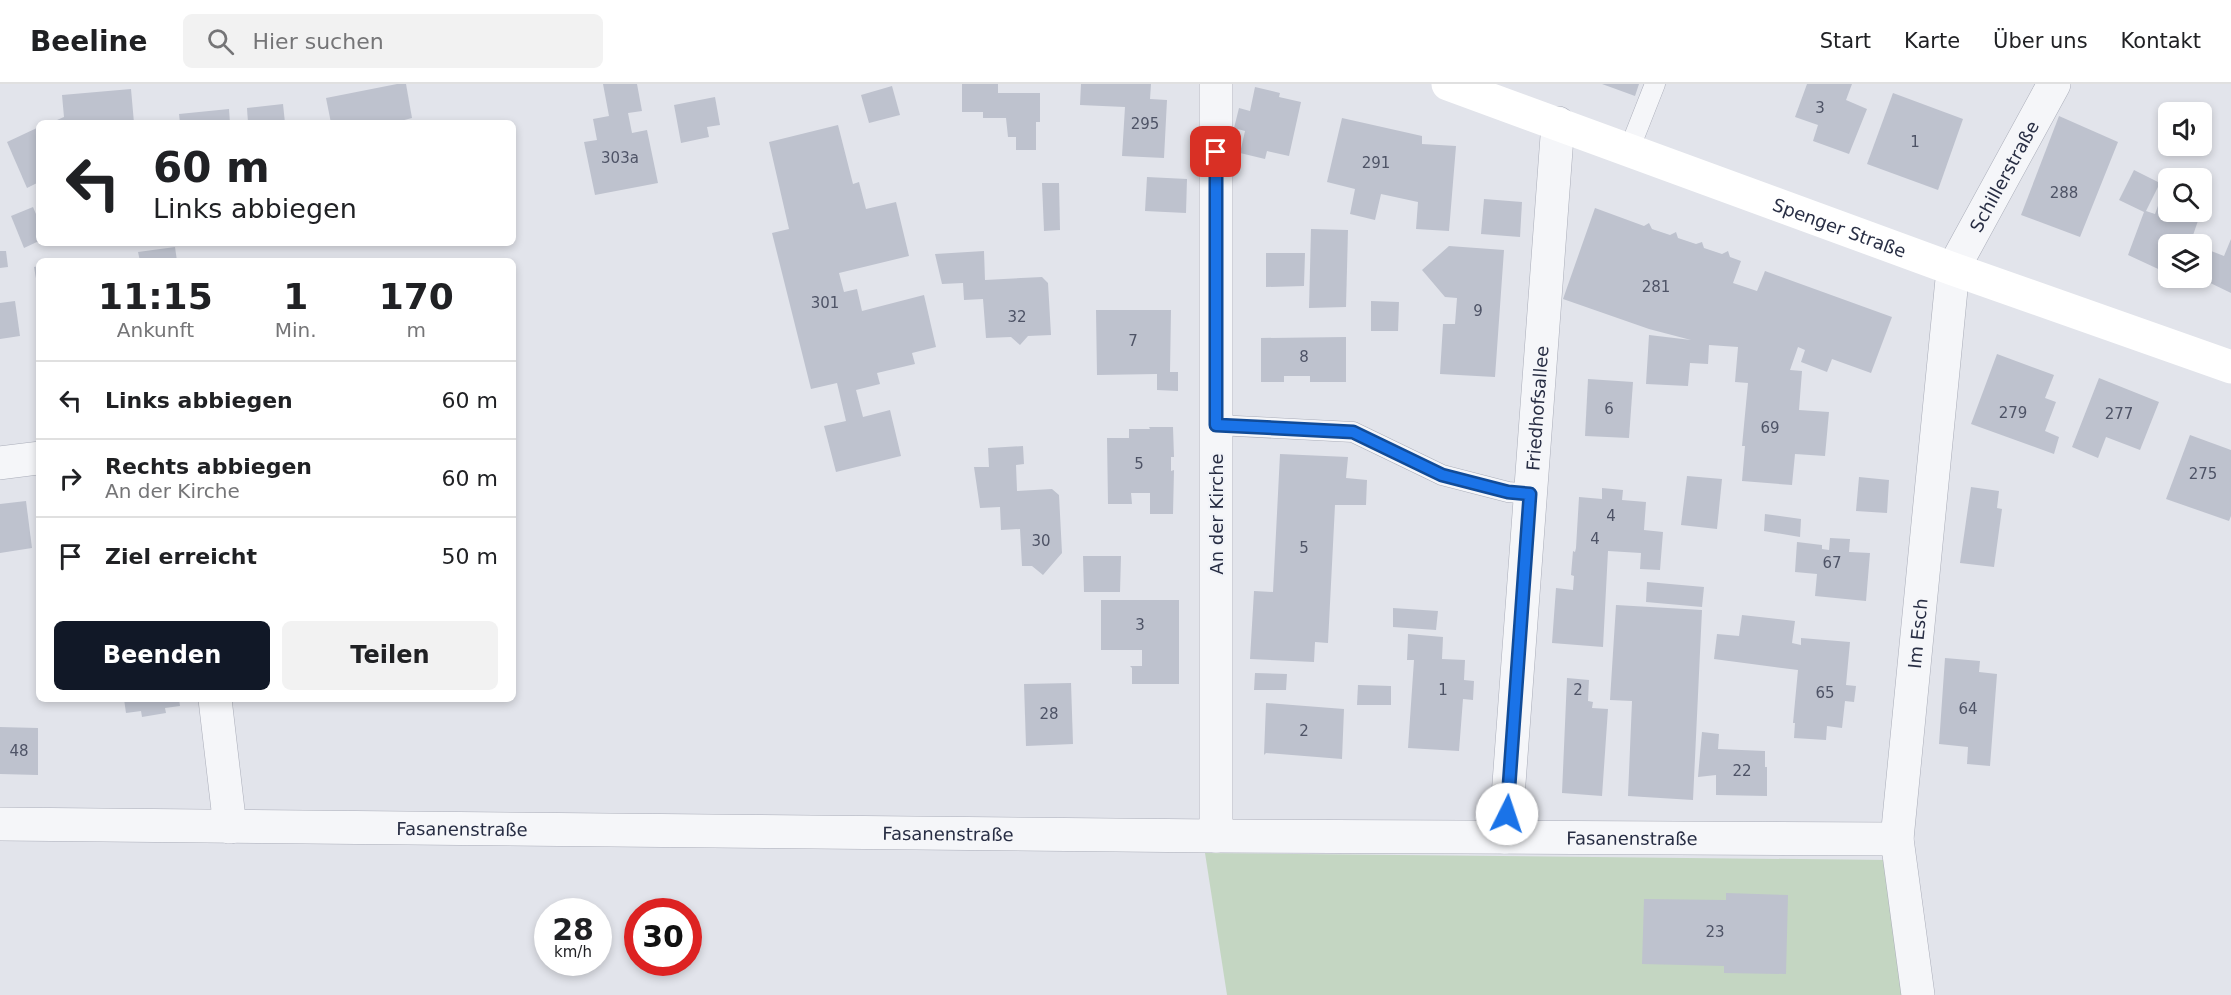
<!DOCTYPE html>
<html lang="de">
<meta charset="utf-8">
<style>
:root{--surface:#fff;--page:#f2f2f2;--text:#202124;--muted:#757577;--line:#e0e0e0;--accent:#111827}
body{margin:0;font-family:"DejaVu Sans",sans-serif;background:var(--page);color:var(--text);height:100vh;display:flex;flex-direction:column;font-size:22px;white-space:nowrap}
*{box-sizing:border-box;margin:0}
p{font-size:20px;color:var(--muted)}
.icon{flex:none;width:33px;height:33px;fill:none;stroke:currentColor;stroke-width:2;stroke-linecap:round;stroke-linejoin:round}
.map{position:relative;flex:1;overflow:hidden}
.details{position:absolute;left:36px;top:174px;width:480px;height:444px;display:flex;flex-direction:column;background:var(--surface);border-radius:9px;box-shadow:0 3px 9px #0003}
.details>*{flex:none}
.banner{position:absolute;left:36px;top:36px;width:480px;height:126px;border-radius:9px;box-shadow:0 3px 9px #0003;background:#fff;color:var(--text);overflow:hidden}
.fabs{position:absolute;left:2158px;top:18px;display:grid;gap:12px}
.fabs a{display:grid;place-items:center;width:54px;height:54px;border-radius:9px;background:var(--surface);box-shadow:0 3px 9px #0003;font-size:30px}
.speed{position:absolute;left:534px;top:814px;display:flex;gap:12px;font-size:30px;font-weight:700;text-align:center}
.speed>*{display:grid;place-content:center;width:78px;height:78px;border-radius:50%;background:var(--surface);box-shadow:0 3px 9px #0003;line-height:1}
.speed small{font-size:15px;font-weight:400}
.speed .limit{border:9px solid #d22;background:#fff;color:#111}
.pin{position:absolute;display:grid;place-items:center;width:51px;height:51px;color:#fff;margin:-26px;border-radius:12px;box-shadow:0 3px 9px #0006}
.me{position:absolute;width:66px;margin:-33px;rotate:4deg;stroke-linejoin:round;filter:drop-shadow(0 0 4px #0008)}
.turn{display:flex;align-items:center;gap:21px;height:126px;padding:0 18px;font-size:27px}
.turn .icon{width:78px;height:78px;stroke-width:2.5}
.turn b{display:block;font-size:42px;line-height:51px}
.eta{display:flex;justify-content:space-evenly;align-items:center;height:102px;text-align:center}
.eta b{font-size:36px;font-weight:600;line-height:42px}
.button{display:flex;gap:12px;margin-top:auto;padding:12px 18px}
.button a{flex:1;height:69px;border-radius:9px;background:var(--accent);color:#fff;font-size:24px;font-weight:600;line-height:69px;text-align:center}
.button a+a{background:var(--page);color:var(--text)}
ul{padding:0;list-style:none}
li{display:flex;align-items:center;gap:18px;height:78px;padding:0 18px;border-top:2px solid var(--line)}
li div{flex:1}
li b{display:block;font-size:22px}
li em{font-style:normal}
header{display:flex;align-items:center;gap:36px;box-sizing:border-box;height:84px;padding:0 30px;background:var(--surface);border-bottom:2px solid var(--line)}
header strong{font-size:28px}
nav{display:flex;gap:33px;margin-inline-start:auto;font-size:21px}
.search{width:420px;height:54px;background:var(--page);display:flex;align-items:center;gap:15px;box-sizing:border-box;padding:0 21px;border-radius:9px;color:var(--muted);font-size:22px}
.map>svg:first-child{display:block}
</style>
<header>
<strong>Beeline</strong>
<div class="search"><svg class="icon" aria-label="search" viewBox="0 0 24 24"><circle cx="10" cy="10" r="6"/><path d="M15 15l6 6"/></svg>Hier suchen</div>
<nav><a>Start</a><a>Karte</a><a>Über uns</a><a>Kontakt</a></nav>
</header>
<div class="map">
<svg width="2231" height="911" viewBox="0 0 2231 911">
<rect width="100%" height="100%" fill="#e2e4eb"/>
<!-- green -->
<path fill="#c4d6c2" d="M1205 769 1889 776 1904 911H1227Z"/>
<!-- building -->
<g fill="#bec2ce">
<path d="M397 0H406L412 34 393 39H331L326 14Z"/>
<path d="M603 0H637L642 27 628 29 632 49 647 46 658 99 595 111 584 58 597 56 593 35 609 32Z"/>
<path d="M962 0H998V9H1040V38H1036V66H1016V53H1008L1006 34H983V28H962Z"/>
<path d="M1081 0H1151L1150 15 1167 16 1164 74 1122 72 1125 23 1080 21Z"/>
<path d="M1602 0H1639L1635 12Z"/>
<path d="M1807 0H1852L1846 16 1867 25 1849 70 1813 57 1818 41 1795 33Z"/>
<path d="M892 2 900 31 869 39 861 11Z"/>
<path d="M1255 3 1280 9 1279 13 1301 18 1289 72 1267 67 1265 75 1240 69 1245 47 1234 44 1239 24 1250 27Z"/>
<path d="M131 5 134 39H50L64 33 62 11Z"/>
<path d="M1893 9 1963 35 1938 106 1867 80Z"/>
<path d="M715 13 720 41 707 43 709 53 681 59 674 21Z"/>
<path d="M283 20 285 39H248L247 24Z"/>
<path d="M229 25 230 39H180L179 30Z"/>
<path d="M2059 32 2118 58 2080 153 2021 131Z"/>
<path d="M1342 34 1422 52V60L1456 62 1449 147 1416 145 1418 118 1381 110 1375 136 1350 130 1355 105 1327 98Z"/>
<path d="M838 41 853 100 859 98 866 125 896 118 909 172 839 189 844 208 857 205 862 227 924 211 936 263 912 269 915 280 877 289 880 300 856 306 863 333 890 326 901 372 836 388 824 342 846 337 837 299 811 305 772 149 789 145 769 58Z"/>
<path d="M39 43V98L27 104 7 58Z"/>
<path d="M2172 84 2201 94H2169V128H2201L2190 160H2169V190L2128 171 2144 128 2119 116 2134 86 2160 99 2146 127 2155 130Z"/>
<path d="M1147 93 1187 95 1186 129 1145 127Z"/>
<path d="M1042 99H1059L1060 146 1044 147Z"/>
<path d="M2202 109 2207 112 2202 125Z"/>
<path d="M1484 115 1522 118 1520 153 1481 150Z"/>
<path d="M33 123 39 137V157L24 164 11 132Z"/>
<path d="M1595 124 1644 142 1649 139 1652 145 1670 151 1676 148 1678 154 1696 160 1702 158 1704 164 1722 170 1728 167 1730 173 1741 177 1733 199 1757 207 1765 187 1892 233 1871 289 1832 275 1827 288 1801 278 1805 266 1798 263 1790 286 1802 287 1799 326 1829 328 1825 372 1795 370 1792 401 1742 397 1745 362H1742L1748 299 1735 298 1738 263 1709 261 1708 280 1690 279 1688 302 1646 300 1649 251 1691 256 1649 245 1563 215Z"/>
<path d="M1311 145 1348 146 1346 223 1309 224Z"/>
<path d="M2231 155V209L2202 195V173L2206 165 2224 172Z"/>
<path d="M1449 162 1504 166 1495 293 1440 290 1443 240H1455L1457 214 1445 213 1422 186Z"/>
<path d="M175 163 177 177H140L138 168Z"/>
<path d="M0 167H6L8 183 0 184Z"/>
<path d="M984 167 985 196 1042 193 1048 199 1051 251 1028 252 1020 261 1011 253 986 254 983 215 964 216 963 199 942 200 935 170Z"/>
<path d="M1266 169H1305L1304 202 1266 203Z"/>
<path d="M39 182V206H38L34 183Z"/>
<path d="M15 217 20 252 0 255V219Z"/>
<path d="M1371 217 1399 218 1398 247H1371Z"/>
<path d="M1096 226H1171L1170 288H1178V307L1157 306V290L1097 291Z"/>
<path d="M1346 253V298H1310V292H1284V298H1261V254Z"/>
<path d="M1997 270 2054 291 2045 314 2056 318 2045 347 2059 353 2054 370 1971 340Z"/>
<path d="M2099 294 2159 318 2140 366 2106 353 2098 374 2072 363Z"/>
<path d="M1588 295 1633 298 1629 354 1585 352Z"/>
<path d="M1149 343H1173L1174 373H1171V387L1174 386 1173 430H1150V409H1131L1132 420H1108L1107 354H1129V345H1150Z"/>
<path d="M2190 351 2231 366V432L2229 437 2166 415Z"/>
<path d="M1023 362 1024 380 1016 381 1017 407 1052 405 1059 411 1062 469 1043 491 1032 482H1022L1020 445 1001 446 1000 423 980 424 974 383H989L988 364Z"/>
<path d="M1280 370 1348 373 1346 394 1367 396 1366 421H1335L1328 559 1315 558 1314 578 1250 575 1254 507 1273 508Z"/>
<path d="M1687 392 1722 395 1717 445 1681 441Z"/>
<path d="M1859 393 1889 396 1887 429 1856 427Z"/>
<path d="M1971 403 1999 407 1997 424 2002 425 1994 483 1960 479Z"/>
<path d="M1602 404 1623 406 1622 416 1646 418 1644 446 1663 448 1660 486 1640 485 1641 469 1608 467 1603 563 1552 559 1556 504 1573 506 1574 492 1571 491 1573 467 1575 468 1576 464 1579 413 1602 415Z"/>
<path d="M26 417 32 464 0 469V420Z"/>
<path d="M1765 430 1801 435 1800 453 1764 447Z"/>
<path d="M1830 454 1850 455 1849 468 1870 469 1866 517 1815 512 1817 490 1795 488 1797 458 1822 461V465L1829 466Z"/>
<path d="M1083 472H1121L1120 508H1084Z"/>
<path d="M1647 498 1704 503 1702 523 1646 518Z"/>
<path d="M1101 516H1179V600H1132V584L1130 582H1142V566H1101Z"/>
<path d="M1616 521 1702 526 1693 716 1628 712 1632 617 1610 616Z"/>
<path d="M1393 524 1438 527 1436 546 1393 543Z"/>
<path d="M1742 531 1795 537 1792 559 1801 561V554L1850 558 1846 601 1856 602 1854 618 1845 617 1842 644 1827 642 1826 656 1794 654 1795 639H1793L1798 586 1714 575 1717 550 1739 552Z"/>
<path d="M1408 550 1443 553 1442 575 1465 576 1464 596 1474 597 1473 616 1463 615 1459 667 1408 664 1414 576H1407Z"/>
<path d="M1945 574 1980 577 1979 588 1997 590 1990 682 1967 680 1968 663 1939 660Z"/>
<path d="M1255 589 1287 590 1286 606H1254Z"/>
<path d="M1567 594 1589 596 1588 617 1593 618 1592 624 1608 625 1602 712 1562 709Z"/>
<path d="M1071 599 1073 660 1026 662 1024 600Z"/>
<path d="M1358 601 1391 602V621H1357Z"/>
<path d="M124 615H179L180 622 165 624 166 629 142 633 141 627 126 629Z"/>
<path d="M1266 619 1344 625 1342 675 1266 669 1264 671Z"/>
<path d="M0 643 38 644V691L0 690Z"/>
<path d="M1702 648 1719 650 1718 665 1765 667V683H1767V712L1716 711V691L1698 693Z"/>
<path d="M1726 809 1788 811 1786 890 1724 889V882L1642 880 1644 815 1726 816Z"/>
</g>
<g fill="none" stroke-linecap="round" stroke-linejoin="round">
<defs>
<g id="lane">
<path d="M1629 66 1655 0"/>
<path d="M1216 341 1353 348 1442 391 1508 408 1530 410"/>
</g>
<g id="street">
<path d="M0 379 39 374"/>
<path d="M215 615 230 743"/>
<path id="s1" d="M0 740 1216 752 1897 755"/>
<path d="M1216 752V0"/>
<path id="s2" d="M1505 753 1558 39"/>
<path id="s3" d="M1918 911 1897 755 1953 185 2054 0"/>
</g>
</defs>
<!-- lane casing -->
<use href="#lane" stroke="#aaadb9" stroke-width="21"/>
<!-- street casing -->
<use href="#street" stroke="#aaadb9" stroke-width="34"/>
<!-- lane -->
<use href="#lane" stroke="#f5f6f9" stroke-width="20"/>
<!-- street -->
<use href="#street" stroke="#f5f6f9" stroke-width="33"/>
<!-- secondary -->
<path stroke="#fff" stroke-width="33" id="s4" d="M1448 0 1953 185 2231 283"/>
</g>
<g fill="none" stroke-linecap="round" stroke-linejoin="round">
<defs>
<path id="route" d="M1216 68V341L1353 348 1442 391 1508 408 1530 410 1507 730"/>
</defs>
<!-- route casing -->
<use href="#route" stroke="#114b97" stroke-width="15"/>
<!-- route -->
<use href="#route" stroke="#1a73e8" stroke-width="10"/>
</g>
<g text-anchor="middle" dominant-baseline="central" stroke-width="4.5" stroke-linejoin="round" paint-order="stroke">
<!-- number labels -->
<g font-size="15" fill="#4e5366">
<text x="1820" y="24">3</text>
<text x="1145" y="40">295</text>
<text x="1915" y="58">1</text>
<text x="620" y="74">303a</text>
<text x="1376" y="79">291</text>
<text x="2064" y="109">288</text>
<text x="1656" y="203">281</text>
<text x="825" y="219">301</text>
<text x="1478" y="227">9</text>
<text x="1017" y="233">32</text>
<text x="1133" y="257">7</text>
<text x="1304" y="273">8</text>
<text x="1609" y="325">6</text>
<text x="2013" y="329">279</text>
<text x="2119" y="330">277</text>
<text x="1770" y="344">69</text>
<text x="1139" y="380">5</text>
<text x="2203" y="390">275</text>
<text x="1611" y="432">4</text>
<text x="1595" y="455">4</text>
<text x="1041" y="457">30</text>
<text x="1304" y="464">5</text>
<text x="1832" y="479">67</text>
<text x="1140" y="541">3</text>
<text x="1443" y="606">1</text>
<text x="1578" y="606">2</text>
<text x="1825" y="609">65</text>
<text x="1968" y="625">64</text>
<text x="1049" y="630">28</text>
<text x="1304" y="647">2</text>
<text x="19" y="667">48</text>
<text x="1742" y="687">22</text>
<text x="1715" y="848">23</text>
</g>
<!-- street labels -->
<g font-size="18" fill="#282e44" stroke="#f1f3f8">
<text stroke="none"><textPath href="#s3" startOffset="836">Schillerstraße</textPath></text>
<text stroke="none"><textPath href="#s4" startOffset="417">Spenger Straße</textPath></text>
<text stroke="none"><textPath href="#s2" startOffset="430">Friedhofsallee</textPath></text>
<text transform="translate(1216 430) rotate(-90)">An der Kirche</text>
<text stroke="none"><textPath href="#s3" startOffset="364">Im Esch</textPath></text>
<text stroke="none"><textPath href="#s1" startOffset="462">Fasanenstraße</textPath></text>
<text stroke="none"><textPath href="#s1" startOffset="948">Fasanenstraße</textPath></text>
<text stroke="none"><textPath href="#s1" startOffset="1632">Fasanenstraße</textPath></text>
</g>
</g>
</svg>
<div class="fabs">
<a><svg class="icon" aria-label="sound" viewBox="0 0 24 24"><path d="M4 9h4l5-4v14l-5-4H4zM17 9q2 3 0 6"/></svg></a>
<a><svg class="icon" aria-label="search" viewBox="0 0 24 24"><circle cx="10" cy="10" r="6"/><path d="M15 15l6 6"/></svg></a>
<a><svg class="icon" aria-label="layers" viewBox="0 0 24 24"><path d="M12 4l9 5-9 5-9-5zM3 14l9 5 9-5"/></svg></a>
</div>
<div class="speed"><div>28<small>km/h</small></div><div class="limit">30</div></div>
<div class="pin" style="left:1216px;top:68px;background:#d93025"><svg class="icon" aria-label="arrive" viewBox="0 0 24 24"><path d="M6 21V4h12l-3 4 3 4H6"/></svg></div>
<svg class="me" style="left:1507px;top:730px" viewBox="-20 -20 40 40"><circle r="19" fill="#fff"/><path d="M0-13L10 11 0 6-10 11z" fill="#1a73e8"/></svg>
<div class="banner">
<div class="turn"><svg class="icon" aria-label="left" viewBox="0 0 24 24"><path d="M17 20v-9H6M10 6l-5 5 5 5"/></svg><div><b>60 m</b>Links abbiegen</div></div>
</div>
<section class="details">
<div class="eta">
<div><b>11:15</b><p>Ankunft</p></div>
<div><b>1</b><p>Min.</p></div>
<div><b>170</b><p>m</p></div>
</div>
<ul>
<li><svg class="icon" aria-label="left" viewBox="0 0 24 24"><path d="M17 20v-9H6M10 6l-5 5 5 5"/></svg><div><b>Links abbiegen</b></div><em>60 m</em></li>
<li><svg class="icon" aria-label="right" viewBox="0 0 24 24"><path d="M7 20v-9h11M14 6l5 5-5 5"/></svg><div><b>Rechts abbiegen</b><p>An der Kirche</p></div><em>60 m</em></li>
<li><svg class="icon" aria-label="arrive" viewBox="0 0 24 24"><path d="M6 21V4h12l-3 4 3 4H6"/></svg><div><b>Ziel erreicht</b></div><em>50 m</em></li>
</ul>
<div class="button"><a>Beenden</a><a>Teilen</a></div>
</section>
</div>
